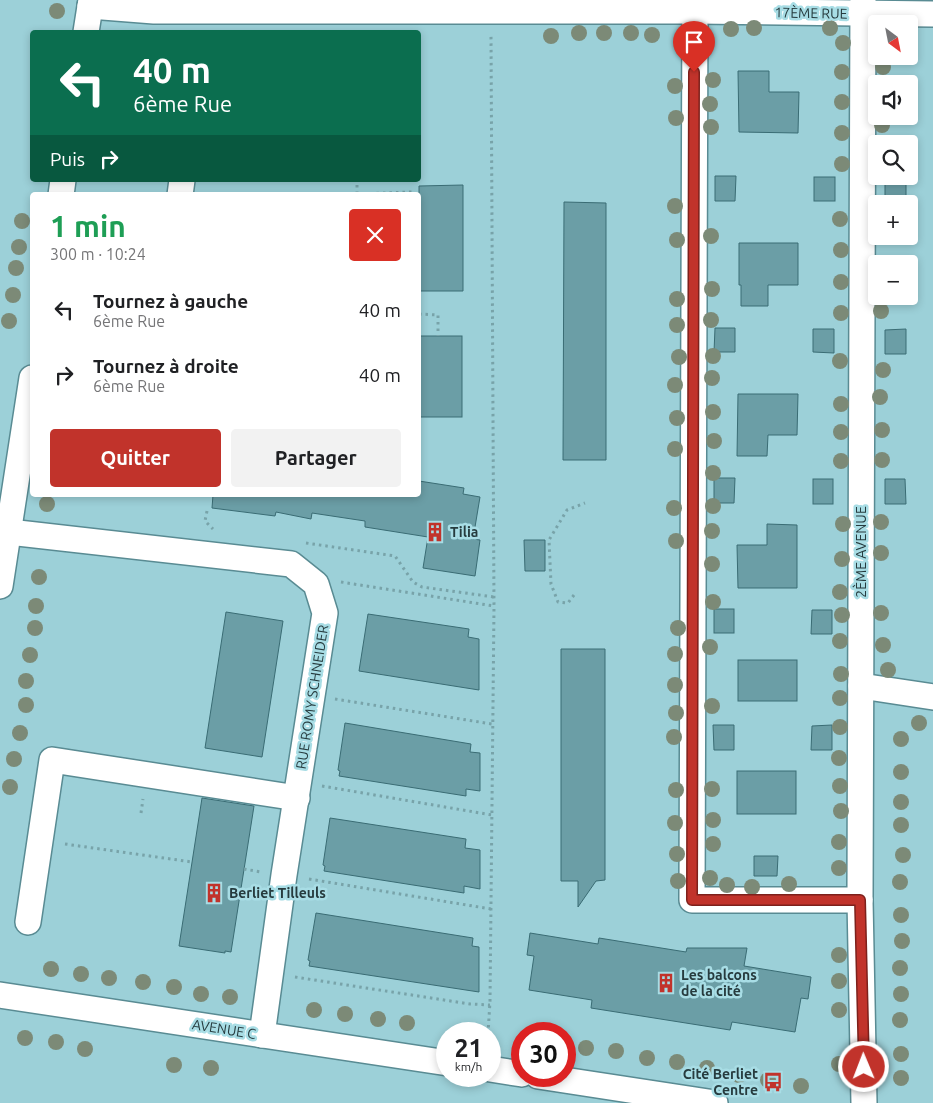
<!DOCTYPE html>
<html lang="fr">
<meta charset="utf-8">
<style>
:root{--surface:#fff;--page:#f2f2f2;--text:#202124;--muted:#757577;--accent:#c1332b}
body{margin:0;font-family:Ubuntu,sans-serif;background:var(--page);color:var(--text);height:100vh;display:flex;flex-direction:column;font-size:19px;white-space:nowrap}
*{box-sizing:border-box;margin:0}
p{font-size:16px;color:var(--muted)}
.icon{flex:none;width:28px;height:28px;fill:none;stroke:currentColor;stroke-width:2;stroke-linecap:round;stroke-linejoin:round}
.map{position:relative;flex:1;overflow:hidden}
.sheet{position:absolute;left:30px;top:192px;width:391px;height:305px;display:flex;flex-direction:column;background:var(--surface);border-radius:5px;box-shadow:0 2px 8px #0003}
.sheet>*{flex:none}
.guide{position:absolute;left:30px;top:30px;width:391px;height:152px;border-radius:5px;box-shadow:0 2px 8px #0003;background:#0b6e4f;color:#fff;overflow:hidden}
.needle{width:32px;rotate:148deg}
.buttons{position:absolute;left:868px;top:15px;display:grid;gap:10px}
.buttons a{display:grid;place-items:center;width:50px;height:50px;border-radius:5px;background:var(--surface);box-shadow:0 2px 8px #0003;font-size:25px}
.speed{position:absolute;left:436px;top:1022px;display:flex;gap:10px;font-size:25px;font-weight:700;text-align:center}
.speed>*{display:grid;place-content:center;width:65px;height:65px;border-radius:50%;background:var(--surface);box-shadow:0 2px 8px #0003;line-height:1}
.speed small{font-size:12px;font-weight:400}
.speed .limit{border:8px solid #d22;background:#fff;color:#111}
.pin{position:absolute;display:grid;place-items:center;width:42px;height:42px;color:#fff;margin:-51px -21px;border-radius:50% 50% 50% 0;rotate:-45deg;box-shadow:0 0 5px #0007}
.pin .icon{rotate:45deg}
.me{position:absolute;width:55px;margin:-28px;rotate:359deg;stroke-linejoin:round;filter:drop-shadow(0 0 4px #0008)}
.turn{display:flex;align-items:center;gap:18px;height:105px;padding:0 20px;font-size:22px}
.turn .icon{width:65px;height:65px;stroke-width:2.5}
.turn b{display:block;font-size:35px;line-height:42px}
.then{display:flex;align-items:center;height:48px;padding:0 20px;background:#0003;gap:10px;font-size:19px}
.round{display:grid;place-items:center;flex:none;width:52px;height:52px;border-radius:5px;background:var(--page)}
.summary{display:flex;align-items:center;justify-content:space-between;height:85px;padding:0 20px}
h1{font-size:30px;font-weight:700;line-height:38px;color:#1e9e55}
.primary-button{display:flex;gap:10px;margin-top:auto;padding:10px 20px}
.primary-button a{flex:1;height:58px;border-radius:5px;background:var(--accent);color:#fff;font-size:20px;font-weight:700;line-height:58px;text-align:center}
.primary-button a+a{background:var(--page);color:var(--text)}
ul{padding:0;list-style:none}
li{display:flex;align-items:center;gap:15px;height:65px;padding:0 20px}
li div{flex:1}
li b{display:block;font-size:19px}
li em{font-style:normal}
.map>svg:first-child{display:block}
</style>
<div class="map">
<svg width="933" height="1103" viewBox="0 0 933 1103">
<rect width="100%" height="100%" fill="#9cd0d8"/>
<!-- building -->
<g fill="#6b9ea6" stroke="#3a6c74">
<path d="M738 71H769V92H799L798 133 739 132Z"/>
<path d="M715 176H736L735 201H715Z"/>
<rect x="814" y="177" width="21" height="24"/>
<path d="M885 177 906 178V201H885Z"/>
<path d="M463 185V291H419V186Z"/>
<path d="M564 202 606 203V460H563Z"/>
<path d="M739 243H798V285H768V306H741V285H739Z"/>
<path d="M715 328H735V352H714Z"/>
<path d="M813 329H834V353L813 352Z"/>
<path d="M906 329V354H885V330Z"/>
<rect x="419" y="336" width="43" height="81"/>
<path d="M738 394H798L797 435H768L767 456H737Z"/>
<path d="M714 478H735L734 503H714Z"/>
<rect x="813" y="479" width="20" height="25"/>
<path d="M885 479H905L906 504H885Z"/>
<path d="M419 481 464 488 463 494 480 497 473 539 480 540 475 576 423 568 428 537 365 527V521L312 513 311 519 276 512 275 516 212 508 213 495H419Z"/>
<path d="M767 524 797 525V588H738L737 545H767Z"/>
<path d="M524 540H545V571H525Z"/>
<rect x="714" y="609" width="20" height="24"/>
<path d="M812 610H832V634H811Z"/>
<path d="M226 612 283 621 262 757 205 748Z"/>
<path d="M368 614 469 629 468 637 479 639V690L359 671Z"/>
<path d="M561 649H605V880L596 881 578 907V881H561Z"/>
<rect x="738" y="660" width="59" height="41"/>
<path d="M345 723 471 744 470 752 480 753V791L466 789V796L339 776 340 771 338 770Z"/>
<path d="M713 725H734V750H714Z"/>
<path d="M832 725V750H811L812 726Z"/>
<rect x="737" y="771" width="59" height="43"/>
<path d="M202 798 254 806 231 952 225 951V953L179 946Z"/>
<path d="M330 818 466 839 465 848 480 850V889L464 886V893L324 871 325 866 323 865Z"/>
<path d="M754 856H778L777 876H754Z"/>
<path d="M316 913 473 938 472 946 479 947V992L309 966 310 961 308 960Z"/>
<path d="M530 933 598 944 599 938 686 952 687 948H747L744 966 811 977 808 999 801 998 795 1032 732 1022 730 1030 591 1008 592 1000 529 990 534 956 527 955Z"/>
</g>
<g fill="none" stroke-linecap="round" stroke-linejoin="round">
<defs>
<g id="minor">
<path d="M695 0 692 900H860"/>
<path d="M863 0 860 900 864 1103"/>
<path d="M90 6 154 11H695L933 14"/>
<path d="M86 32 91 0"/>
<path d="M61 195 63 180"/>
<path d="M180 195 182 180"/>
<path d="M9 532 291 564 316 584 325 613 284 875 262 1035"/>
<path d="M0 586 32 378"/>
<path d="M861 686 933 697"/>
<path d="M28 922 52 760 297 798"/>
<path d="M0 995 448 1063"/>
<path d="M490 1069 522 1074"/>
<path d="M538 1076 715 1103"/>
</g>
</defs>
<!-- minor casing -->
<use href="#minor" stroke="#598b93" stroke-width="28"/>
<!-- path -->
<g stroke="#78a3a9" stroke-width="3" stroke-dasharray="2.5 4" stroke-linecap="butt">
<path d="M357 194 412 192V195"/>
<path d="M357 194V180"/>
<path d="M419 314 438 315V336"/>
<path d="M207 511 205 521 213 529"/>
<path d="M306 543 395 556 413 582 422 587 494 597"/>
<path d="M341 582 494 606 491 35"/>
<path d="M574 595 568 603 558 602 551 584 549 540 567 510 585 503"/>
<path d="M335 699 492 724"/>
<path d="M322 786 492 815"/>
<path d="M141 813 143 799"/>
<path d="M65 844 192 862"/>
<path d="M244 869 261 872"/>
<path d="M309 879 491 909"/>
<path d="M295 977 470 1004 490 1005"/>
<path d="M488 1034 490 1001 494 606"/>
</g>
<!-- minor -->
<use href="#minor" stroke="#fff" stroke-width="25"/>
</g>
<!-- trees -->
<g fill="#7c8a77">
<circle cx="57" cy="11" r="8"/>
<circle cx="754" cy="28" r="8"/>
<circle cx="830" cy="28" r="8"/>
<circle cx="731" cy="29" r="8"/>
<circle cx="579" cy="33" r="8"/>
<circle cx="604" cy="33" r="8"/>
<circle cx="631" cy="33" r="8"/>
<circle cx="652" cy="35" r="8"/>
<circle cx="551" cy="36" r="8"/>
<circle cx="843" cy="43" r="8"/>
<circle cx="883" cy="67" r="8"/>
<circle cx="842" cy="72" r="8"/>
<circle cx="713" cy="80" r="8"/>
<circle cx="675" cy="86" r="8"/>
<circle cx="842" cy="102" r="8"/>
<circle cx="710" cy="104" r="8"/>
<circle cx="676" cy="118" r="8"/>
<circle cx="882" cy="125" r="8"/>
<circle cx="711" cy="127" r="8"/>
<circle cx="842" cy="133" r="8"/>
<circle cx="842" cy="164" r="8"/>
<circle cx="675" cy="206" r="8"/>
<circle cx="840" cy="219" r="8"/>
<circle cx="22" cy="221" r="8"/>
<circle cx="711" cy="236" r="8"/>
<circle cx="677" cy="240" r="8"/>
<circle cx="19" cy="247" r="8"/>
<circle cx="841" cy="250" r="8"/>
<circle cx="16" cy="268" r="8"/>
<circle cx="841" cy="282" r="8"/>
<circle cx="712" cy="289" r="8"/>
<circle cx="13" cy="295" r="8"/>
<circle cx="677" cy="299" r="8"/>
<circle cx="881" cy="311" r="8"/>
<circle cx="841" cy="313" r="8"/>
<circle cx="711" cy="320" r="8"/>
<circle cx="9" cy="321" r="8"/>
<circle cx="677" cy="325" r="8"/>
<circle cx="713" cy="356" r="8"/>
<circle cx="679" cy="357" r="8"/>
<circle cx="840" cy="361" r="8"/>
<circle cx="883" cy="370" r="8"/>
<circle cx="712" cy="378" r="8"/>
<circle cx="675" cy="385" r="8"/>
<circle cx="880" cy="397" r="8"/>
<circle cx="841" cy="404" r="8"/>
<circle cx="713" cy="412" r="8"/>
<circle cx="677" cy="418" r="8"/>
<circle cx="882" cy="430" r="8"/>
<circle cx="841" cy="432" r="8"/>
<circle cx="714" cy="441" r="8"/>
<circle cx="675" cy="449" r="8"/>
<circle cx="882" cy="460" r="8"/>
<circle cx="841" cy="461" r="8"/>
<circle cx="713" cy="473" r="8"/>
<circle cx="47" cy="504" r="8"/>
<circle cx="713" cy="506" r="8"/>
<circle cx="674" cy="508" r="8"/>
<circle cx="881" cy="522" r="8"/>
<circle cx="843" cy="524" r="8"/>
<circle cx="712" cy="531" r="8"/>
<circle cx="676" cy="541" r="8"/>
<circle cx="881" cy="553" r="8"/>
<circle cx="842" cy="559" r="8"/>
<circle cx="712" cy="564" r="8"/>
<circle cx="39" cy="577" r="8"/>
<circle cx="840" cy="592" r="8"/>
<circle cx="713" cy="602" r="8"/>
<circle cx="36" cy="606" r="8"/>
<circle cx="881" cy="613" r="8"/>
<circle cx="842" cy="615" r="8"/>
<circle cx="35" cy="628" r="8"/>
<circle cx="678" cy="628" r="8"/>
<circle cx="840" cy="641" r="8"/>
<circle cx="883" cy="645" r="8"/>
<circle cx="710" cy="647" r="8"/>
<circle cx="675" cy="654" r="8"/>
<circle cx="30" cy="655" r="8"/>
<circle cx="888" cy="670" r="8"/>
<circle cx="841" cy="674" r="8"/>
<circle cx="26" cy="681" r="8"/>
<circle cx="675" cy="685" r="8"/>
<circle cx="840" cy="698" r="8"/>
<circle cx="26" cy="705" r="8"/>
<circle cx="712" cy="706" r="8"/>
<circle cx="676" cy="713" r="8"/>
<circle cx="919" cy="723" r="8"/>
<circle cx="840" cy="727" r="8"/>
<circle cx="20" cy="733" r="8"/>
<circle cx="674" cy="737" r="8"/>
<circle cx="901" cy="739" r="8"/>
<circle cx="839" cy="758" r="8"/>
<circle cx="14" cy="759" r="8"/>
<circle cx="901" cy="772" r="8"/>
<circle cx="840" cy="786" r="8"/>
<circle cx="10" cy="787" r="8"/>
<circle cx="712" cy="789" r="8"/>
<circle cx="676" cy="790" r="8"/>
<circle cx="901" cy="802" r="8"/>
<circle cx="841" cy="811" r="8"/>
<circle cx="713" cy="820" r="8"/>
<circle cx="675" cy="823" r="8"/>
<circle cx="901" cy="825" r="8"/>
<circle cx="839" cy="842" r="8"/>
<circle cx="713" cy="844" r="8"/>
<circle cx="677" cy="854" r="8"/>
<circle cx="903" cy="855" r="8"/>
<circle cx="839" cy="868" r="8"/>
<circle cx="710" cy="878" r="8"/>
<circle cx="678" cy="881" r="8"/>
<circle cx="900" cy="882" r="8"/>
<circle cx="789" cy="884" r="8"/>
<circle cx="727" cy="885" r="8"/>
<circle cx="752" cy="887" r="8"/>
<circle cx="901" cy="915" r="8"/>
<circle cx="902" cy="941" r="8"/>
<circle cx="839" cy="955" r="8"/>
<circle cx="900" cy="968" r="8"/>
<circle cx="51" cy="969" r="8"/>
<circle cx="81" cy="974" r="8"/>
<circle cx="109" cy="978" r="8"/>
<circle cx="839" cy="981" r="8"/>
<circle cx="143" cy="982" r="8"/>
<circle cx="174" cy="987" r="8"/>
<circle cx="201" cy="994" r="8"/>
<circle cx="901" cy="994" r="8"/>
<circle cx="230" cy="997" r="8"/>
<circle cx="314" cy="1010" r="8"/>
<circle cx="839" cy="1010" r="8"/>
<circle cx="345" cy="1014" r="8"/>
<circle cx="378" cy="1019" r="8"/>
<circle cx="900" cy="1020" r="8"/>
<circle cx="407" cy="1023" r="8"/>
<circle cx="25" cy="1038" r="8"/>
<circle cx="56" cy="1042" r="8"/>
<circle cx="586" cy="1048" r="8"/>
<circle cx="85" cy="1049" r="8"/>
<circle cx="616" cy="1051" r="8"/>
<circle cx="901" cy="1054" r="8"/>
<circle cx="647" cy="1058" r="8"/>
<circle cx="677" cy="1062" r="8"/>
<circle cx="839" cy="1064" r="8"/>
<circle cx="174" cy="1065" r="8"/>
<circle cx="211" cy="1068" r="8"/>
<circle cx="707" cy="1068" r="8"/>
<circle cx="739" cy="1075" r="8"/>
<circle cx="901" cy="1078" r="8"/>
<circle cx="768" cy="1080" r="8"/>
<circle cx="801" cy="1086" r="8"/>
</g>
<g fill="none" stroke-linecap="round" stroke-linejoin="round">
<defs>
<path id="route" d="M694 72 692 900H860L864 1067"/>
</defs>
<!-- route casing -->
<use href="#route" stroke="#7d211c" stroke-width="12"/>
<!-- route -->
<use href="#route" stroke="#c1332b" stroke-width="9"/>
</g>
<!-- icons -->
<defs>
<symbol id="building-bare" viewBox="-9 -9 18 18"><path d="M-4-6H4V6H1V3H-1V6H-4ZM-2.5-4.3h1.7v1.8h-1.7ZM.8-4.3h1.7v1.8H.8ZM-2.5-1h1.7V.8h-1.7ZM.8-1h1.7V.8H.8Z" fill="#c1332b" stroke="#a8dde5" stroke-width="2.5" paint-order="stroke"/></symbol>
<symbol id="bus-bare" viewBox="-9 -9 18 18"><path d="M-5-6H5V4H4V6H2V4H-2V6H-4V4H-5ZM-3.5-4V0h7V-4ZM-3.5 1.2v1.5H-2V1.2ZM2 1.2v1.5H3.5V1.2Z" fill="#c1332b" stroke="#a8dde5" stroke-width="2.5" paint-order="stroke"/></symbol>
</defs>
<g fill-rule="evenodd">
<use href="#building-bare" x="421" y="518" width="28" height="28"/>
<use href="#building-bare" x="200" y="879" width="28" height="28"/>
<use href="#building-bare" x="652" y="969" width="28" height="28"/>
<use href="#bus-bare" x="759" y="1068" width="28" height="28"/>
</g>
<g text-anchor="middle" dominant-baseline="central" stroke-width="5" stroke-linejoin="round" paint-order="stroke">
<!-- street labels -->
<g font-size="14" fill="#263b3e" stroke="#a8dde5">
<text transform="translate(811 13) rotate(1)">17ÈME RUE</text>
<text transform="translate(861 552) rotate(-90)">2ÈME AVENUE</text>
<text transform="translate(312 697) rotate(-81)">RUE ROMY SCHNEIDER</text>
<text transform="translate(224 1029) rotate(9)">AVENUE C</text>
</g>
<!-- poi labels -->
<g font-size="14" font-weight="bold" fill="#263b3e" stroke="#a8dde5" text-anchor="start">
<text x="450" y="532">Tilia</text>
<text x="229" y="893">Berliet Tilleuls</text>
<text x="681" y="975">Les balcons<tspan x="681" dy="16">de la cité</tspan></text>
<text x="758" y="1074" text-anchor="end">Cité Berliet<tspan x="758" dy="16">Centre</tspan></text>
</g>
</g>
</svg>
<div class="buttons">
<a><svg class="needle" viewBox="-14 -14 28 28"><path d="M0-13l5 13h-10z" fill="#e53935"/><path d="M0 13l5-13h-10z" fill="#757577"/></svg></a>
<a><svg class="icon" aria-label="sound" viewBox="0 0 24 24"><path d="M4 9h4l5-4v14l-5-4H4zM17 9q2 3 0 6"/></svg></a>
<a><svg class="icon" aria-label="search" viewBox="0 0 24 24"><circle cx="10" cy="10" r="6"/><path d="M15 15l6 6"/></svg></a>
<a>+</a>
<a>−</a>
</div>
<div class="speed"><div>21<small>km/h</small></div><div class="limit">30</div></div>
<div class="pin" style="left:694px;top:72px;background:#d93025"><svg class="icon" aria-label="arrive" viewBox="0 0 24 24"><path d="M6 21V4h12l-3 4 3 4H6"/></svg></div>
<svg class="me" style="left:864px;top:1067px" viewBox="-20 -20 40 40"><circle r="17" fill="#c1332b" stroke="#fff" stroke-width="3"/><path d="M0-11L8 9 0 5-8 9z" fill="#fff"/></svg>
<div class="guide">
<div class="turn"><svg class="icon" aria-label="left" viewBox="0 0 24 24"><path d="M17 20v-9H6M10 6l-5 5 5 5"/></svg><div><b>40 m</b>6ème Rue</div></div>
<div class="then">Puis<svg class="icon" aria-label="right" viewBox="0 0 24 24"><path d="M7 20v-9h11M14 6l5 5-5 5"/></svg></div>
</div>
<section class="sheet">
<div class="summary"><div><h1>1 min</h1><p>300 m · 10:24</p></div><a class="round" style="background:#d93025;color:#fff"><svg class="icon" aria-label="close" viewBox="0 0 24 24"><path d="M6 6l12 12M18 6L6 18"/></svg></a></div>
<ul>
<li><svg class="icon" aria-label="left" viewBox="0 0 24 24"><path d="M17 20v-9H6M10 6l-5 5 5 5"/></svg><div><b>Tournez à gauche</b><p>6ème Rue</p></div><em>40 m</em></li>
<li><svg class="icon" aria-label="right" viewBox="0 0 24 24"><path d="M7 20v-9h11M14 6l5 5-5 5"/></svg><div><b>Tournez à droite</b><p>6ème Rue</p></div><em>40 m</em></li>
</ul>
<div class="primary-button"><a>Quitter</a><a>Partager</a></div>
</section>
</div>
